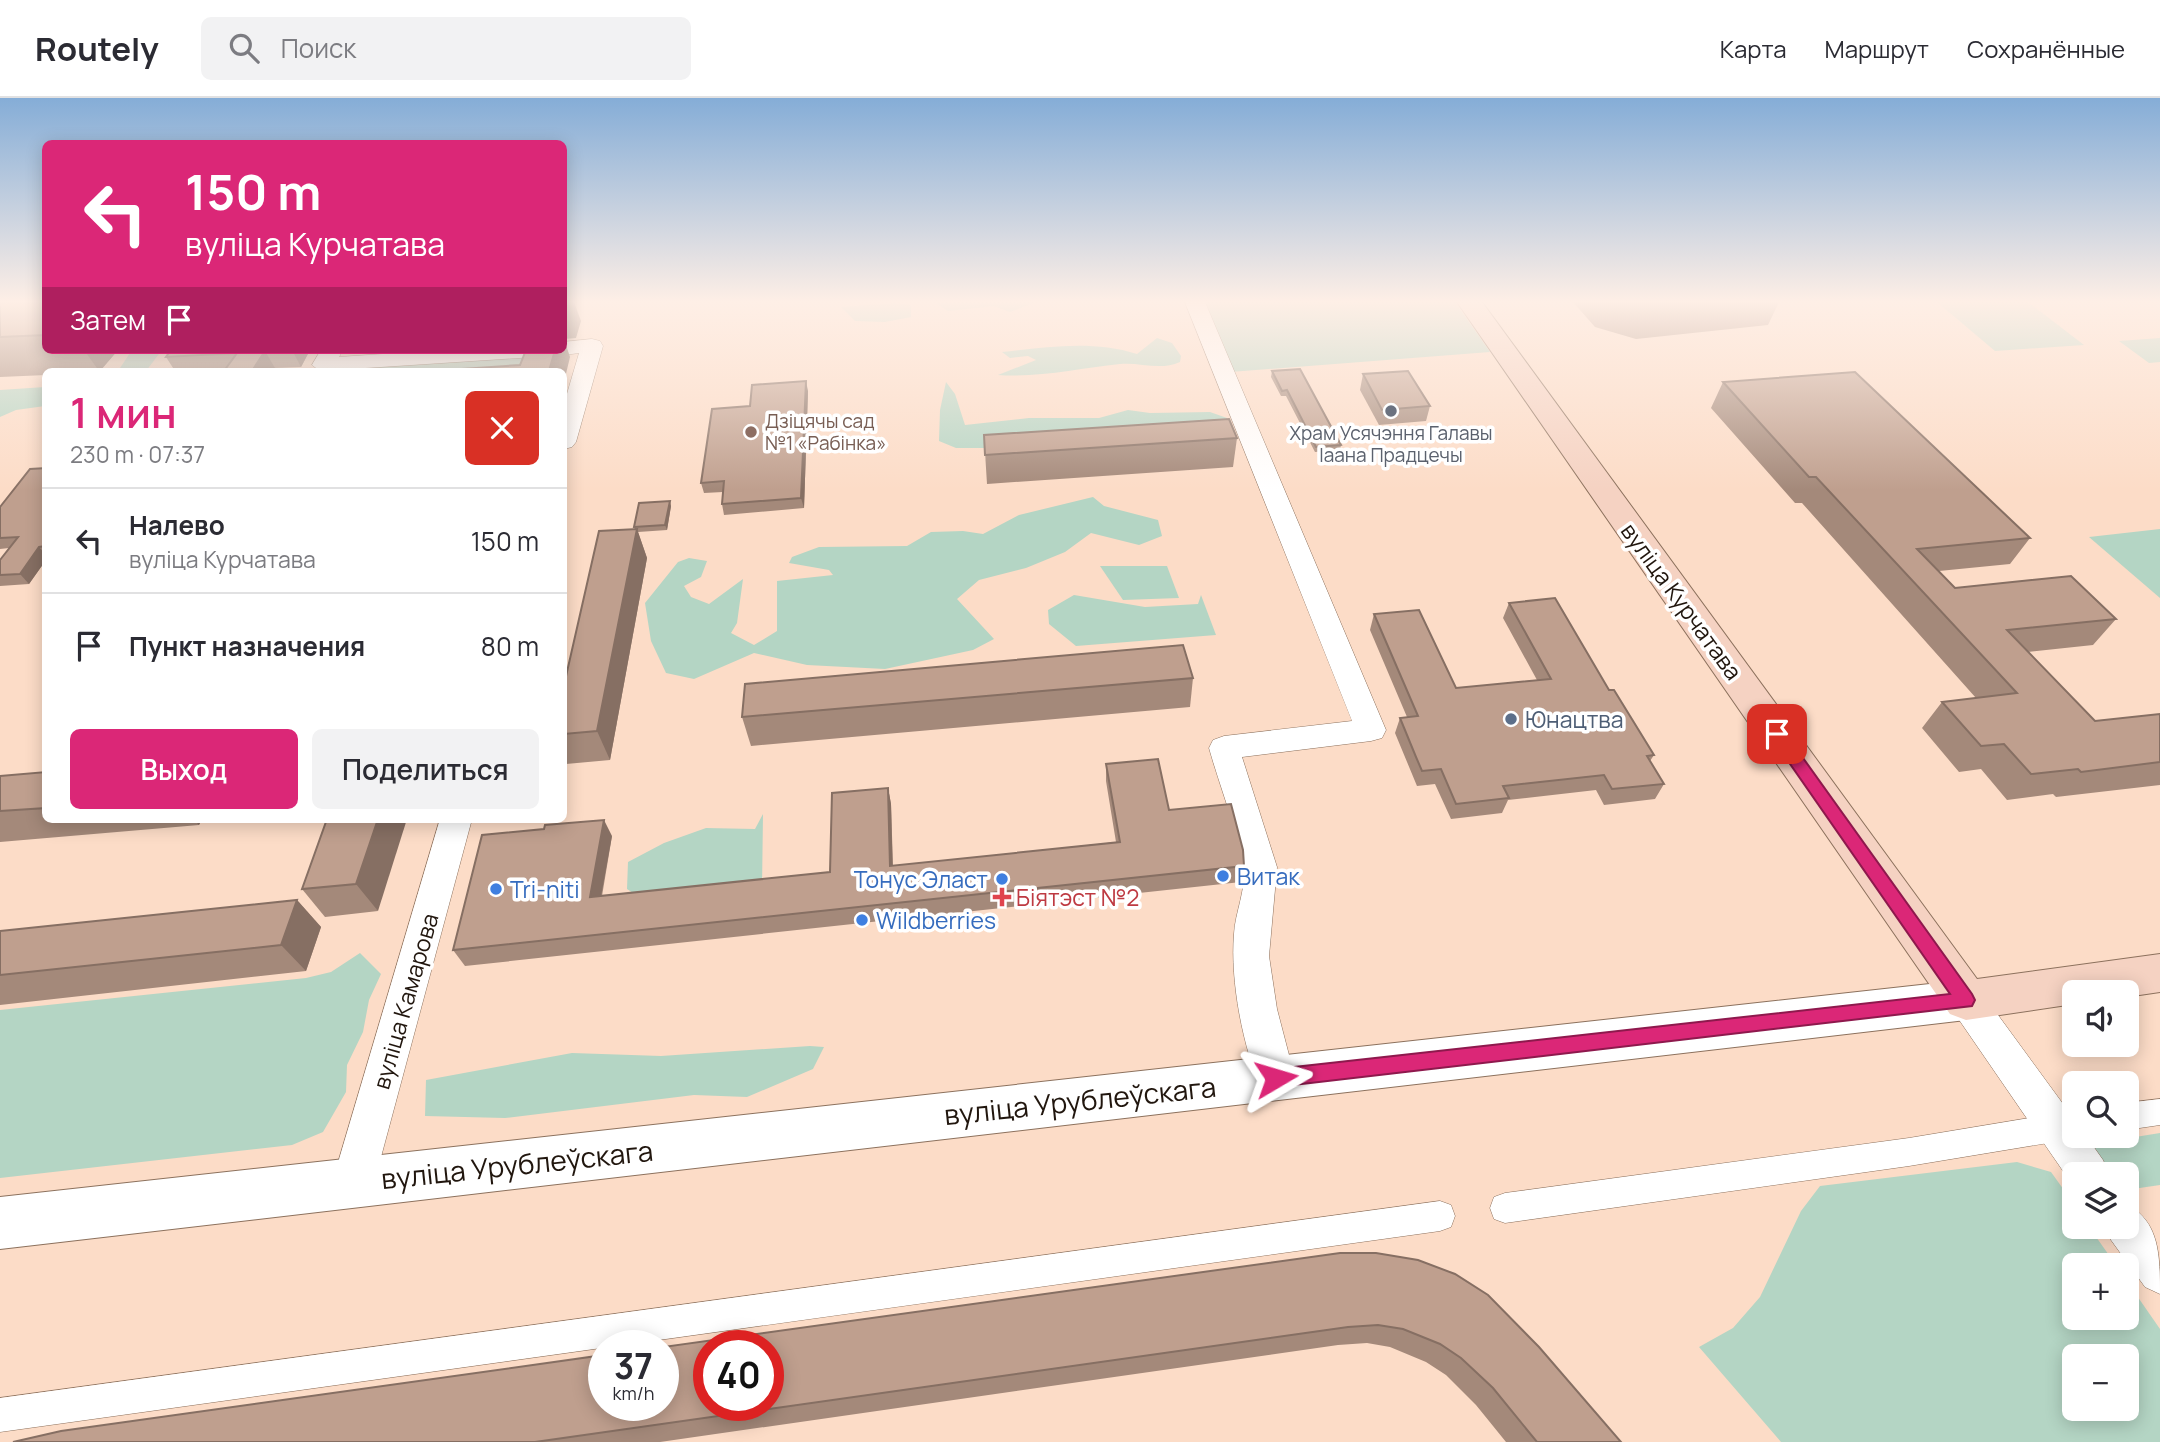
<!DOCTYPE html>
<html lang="ru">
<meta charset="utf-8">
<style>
:root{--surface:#fff;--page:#f2f2f3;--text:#2b2b33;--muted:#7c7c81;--line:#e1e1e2;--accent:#db2777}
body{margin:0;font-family:Manrope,sans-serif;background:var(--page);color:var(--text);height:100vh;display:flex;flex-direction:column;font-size:26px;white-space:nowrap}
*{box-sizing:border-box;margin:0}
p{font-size:23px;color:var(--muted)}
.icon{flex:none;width:38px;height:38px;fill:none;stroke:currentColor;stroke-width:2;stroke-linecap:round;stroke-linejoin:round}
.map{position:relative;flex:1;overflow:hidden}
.drawer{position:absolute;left:42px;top:270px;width:525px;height:455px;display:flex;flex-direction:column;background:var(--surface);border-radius:10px;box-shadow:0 4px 18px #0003}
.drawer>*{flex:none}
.hud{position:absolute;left:42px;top:42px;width:525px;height:214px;border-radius:10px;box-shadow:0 4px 18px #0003;background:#db2777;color:#fff;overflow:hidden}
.controls{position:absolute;left:2062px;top:882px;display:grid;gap:14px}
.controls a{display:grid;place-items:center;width:77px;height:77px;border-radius:10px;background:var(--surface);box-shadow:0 4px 18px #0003;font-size:35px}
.speed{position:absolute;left:588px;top:1232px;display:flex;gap:14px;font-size:35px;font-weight:700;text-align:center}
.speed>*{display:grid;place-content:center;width:91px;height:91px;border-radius:50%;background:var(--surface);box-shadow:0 4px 18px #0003;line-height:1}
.speed small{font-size:18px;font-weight:400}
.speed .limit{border:10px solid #d22;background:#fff;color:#111}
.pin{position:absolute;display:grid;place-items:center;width:60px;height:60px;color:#fff;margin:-30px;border-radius:14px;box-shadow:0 4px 10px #0006}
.me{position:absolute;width:77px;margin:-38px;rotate:83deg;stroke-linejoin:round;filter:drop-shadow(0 0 5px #0008)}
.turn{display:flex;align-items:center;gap:24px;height:147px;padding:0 28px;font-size:32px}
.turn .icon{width:91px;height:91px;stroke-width:2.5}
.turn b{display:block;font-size:49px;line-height:60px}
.then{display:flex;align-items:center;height:66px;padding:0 28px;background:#0003;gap:14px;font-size:26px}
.round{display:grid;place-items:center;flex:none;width:74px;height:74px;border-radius:10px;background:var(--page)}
.overview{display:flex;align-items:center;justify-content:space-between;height:119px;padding:0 28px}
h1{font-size:42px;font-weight:600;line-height:52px;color:var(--accent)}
.action{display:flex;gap:14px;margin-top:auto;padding:14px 28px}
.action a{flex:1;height:80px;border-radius:10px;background:var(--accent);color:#fff;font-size:28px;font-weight:600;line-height:80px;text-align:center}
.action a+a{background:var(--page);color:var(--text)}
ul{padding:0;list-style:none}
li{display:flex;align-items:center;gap:21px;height:105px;padding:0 28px;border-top:2px solid var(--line)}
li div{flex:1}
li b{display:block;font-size:26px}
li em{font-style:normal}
header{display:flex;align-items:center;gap:42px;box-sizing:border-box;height:98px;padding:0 35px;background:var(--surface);border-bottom:2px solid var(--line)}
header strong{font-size:33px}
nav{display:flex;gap:38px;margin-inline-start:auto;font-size:24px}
.search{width:490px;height:63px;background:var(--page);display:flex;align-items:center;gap:18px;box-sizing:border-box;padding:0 24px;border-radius:10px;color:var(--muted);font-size:26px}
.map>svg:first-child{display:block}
</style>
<header>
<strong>Routely</strong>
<div class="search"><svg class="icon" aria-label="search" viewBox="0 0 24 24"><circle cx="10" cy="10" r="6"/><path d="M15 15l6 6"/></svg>Поиск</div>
<nav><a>Карта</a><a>Маршрут</a><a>Сохранённые</a></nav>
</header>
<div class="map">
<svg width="2160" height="1344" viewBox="0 0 2160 1344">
<rect width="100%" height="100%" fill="#fcdcc7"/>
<!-- green -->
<g fill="#b4d5c4" fill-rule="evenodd">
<path d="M1036 204 1010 214 994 208 948 213 936 205Z"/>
<path d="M1201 204H1455L1490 254 1230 274Z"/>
<path d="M1937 204H2028L2084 247 1995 253Z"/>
<path d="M895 205 911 207V219L885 224 855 223 841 209Z"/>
<path d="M1157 240 1172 245 1181 258 1180 264C1160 273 1140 264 1120 266 1080 270 1039 280 998 277L1036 262 1028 258 1010 260 1002 254C1047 249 1093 242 1137 256Z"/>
<path d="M2160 240V264L2149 265 2119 243Z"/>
<path d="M132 252H162L146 273H118Z"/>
<path d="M525 257 528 269 340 273 360 266Z"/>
<path d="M946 284 955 296 965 327 1029 320H1099L1128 312 1150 315 1210 314 1227 320V330L985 350H956L939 343 940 312Z"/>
<path d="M45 289V308L16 312 0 319V292Z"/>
<path d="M1093 399 1104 408 1158 422 1162 438 1139 447 1091 435 1065 454 1026 470 979 482 957 501 994 541 973 552 885 571 807 567 754 555 694 581 666 575 651 543 645 505 678 464 689 460 707 463 701 479 684 488 691 499 709 506 743 481 737 525 731 535 754 547 777 533V483L833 477 829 472 789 465 792 459 819 449 907 448 931 434 963 433 983 436 1019 417Z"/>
<path d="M2160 431V500L2089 439Z"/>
<path d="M1100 468H1167L1179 500 1123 502Z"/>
<path d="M1074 497 1145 509 1198 506 1201 497 1216 537 1076 548 1049 526 1048 512Z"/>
<path d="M763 716 762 790 647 804 627 791 628 764 664 745 706 730 755 731Z"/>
<path d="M360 855 381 876 369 902 363 934 347 967 346 994 323 1034 292 1047 0 1080V912L306 880 331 874Z"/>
<path d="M810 948 824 949 813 971 747 999 694 997 505 1020 425 1018 426 982 572 955 661 958Z"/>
<path d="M2160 1035V1087L2126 1092V1076H2112L2092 1046Z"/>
<path d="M2017 1064 2051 1074 2074 1106V1129H2089L2116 1167H2074V1220H2126V1182L2160 1231V1344H1781L1699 1249 1733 1230 1760 1199 1801 1113 1820 1088ZM2074 1258H2126V1311H2074Z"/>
</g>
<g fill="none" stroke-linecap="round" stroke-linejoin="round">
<defs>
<g id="pedestrian">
<path d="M2160 1001V1027L2126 1032V1005Z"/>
<path d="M2066 1014 2074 1017V1038H2076L2066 1042 1909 1068 1505 1125 1494 1121 1490 1110 1494 1099 1505 1095 1909 1040Z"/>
<path d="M1440 1103 1451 1107 1455 1118 1451 1129 1440 1133 0 1334V1300Z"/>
</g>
<g id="minor">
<path d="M1185 204H1205L1386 632 1382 640 1371 643 1242 659 1277 769 1269 858 1277 911 1295 980 1290 993 1276 998 1262 993C1243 950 1230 883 1234 836 1235 814 1247 791 1243 768 1236 728 1220 689 1209 650L1213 642 1224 638 1352 623Z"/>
<path d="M592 241 600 243 603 248 576 344 572 349 564 351V306L579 255 564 257 555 252H564V244Z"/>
<path d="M321 252H343L339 259 441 252H545L542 257 534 259 320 273 312 267Z"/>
<path d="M440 721H472L374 1085 368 1099 353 1105 338 1099 332 1085Z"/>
<path d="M1966 886 1979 891 2074 1021V1038H2086L2103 1062 2109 1076H2074V1089L1953 913 1948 902 1953 891Z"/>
<path d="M2126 1106C2160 1123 2160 1158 2160 1196L2145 1189 2111 1142 2106 1129H2126Z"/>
</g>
<path id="tertiary" d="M1966 882 1982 888 1988 902 1982 916 1966 922 0 1151V1099Z"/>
<path id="secondary" d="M1457 204H1482L1977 881 2160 856V894L2126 899V894H2074V906L1966 922 1950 916Z"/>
</defs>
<!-- pedestrian casing -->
<use href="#pedestrian" stroke="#8c715d" stroke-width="1"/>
<!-- minor casing -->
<use href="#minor" stroke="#8c715d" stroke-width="1"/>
<!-- tertiary casing -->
<use href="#tertiary" stroke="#8c715d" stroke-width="2"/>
<!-- secondary casing -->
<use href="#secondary" stroke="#8c715d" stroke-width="2"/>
<!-- pedestrian -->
<use href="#pedestrian" fill="#fff" fill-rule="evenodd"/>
<!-- minor -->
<use href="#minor" fill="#fff" fill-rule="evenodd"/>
<!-- tertiary -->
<use href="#tertiary" fill="#fff" fill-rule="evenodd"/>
<!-- secondary -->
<use href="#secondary" fill="#f5d2c2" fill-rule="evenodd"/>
</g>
<!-- wall -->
<g fill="#a4897a">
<path d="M1573 204H1779L1768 227 1636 241 1595 229Z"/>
<path d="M46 237V252H118L100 273H46V277L0 279V239Z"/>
<path d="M171 252H310L301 269 275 270 273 273H175L166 259Z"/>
<path d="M1272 273 1341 347 1340 352 1315 354 1286 298H1281L1271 279Z"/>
<path d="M1363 276 1430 308 1426 323 1379 327 1360 292Z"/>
<path d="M1723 284 2030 440 2010 466 1939 473 1955 490 2116 521 2093 547 2028 554 2095 623 2160 616V687L2056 699 2053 696 2007 702 1981 671 1959 674 1922 630 1942 604 1976 600 1802 405H1795L1711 310Z"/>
<path d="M808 293 804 410 724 417 722 406 723 394 704 395 701 385 750 308Z"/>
<path d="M984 337 1237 340 1233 369 987 386Z"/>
<path d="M46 370V462L29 486 0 488V477L9 450 0 451V409Z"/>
<path d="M671 408 667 432 638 434 647 460 610 662 566 666 564 661V587L635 431 634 429Z"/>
<path d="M1509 505 1609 592 1654 657 1650 663 1664 686 1655 701 1604 707 1596 692 1508 702 1502 715 1451 721 1435 686 1417 688 1395 635 1400 620 1407 619 1370 532 1374 516 1456 590 1537 582 1503 520Z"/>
<path d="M1193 580 1190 609 751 648 742 619Z"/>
<path d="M1106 666 1244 768 1241 784 465 868 453 852 612 738 602 798 830 774 888 690 891 706 893 768 1116 744 1106 683Z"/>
<path d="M46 674V721H202L199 727 0 744V678Z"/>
<path d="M327 721 378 813 325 819 302 791Z"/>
<path d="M297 802 321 829 306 873 0 907V833Z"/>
<path d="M1340 1155 1621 1344H1506L1476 1307 1446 1277 1426 1264 1390 1249 1367 1245 1338 1247 660 1344H13Z"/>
</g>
<!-- shaded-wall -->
<g fill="#866f63">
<path d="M569 204H574L581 223 576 240 564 241 570 259 564 284V273H549L555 252H564V213Z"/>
<path d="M84 252H118L100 273H99Z"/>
<path d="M292 252H310L301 269Z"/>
<path d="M265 253 275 270 273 273H252Z"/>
<path d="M806 283 808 293 804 410 801 400Z"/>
<path d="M670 403 671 408 667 432 665 427Z"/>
<path d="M637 431 647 460 610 662 597 633Z"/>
<path d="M39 449 46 457V462L29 486 20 476Z"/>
<path d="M888 690 891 706 893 784 890 768Z"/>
<path d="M193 721H202L199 727Z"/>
<path d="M378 721H407L378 813 356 786Z"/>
<path d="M604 722 612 738 598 815 590 799Z"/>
<path d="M297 802 321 829 306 873 281 847Z"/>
</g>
<!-- building -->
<g fill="#bf9f8e" stroke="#866f63" stroke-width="2" fill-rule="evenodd">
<path d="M3 204H46V237L0 239V205Z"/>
<path d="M564 204H569L566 213H564Z"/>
<path d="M171 252H278L265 253 252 273H224L237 255 166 259Z"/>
<path d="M526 252H555L549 273H431L520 267Z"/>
<path d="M1300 271 1341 347 1316 349 1287 292 1282 293 1272 273Z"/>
<path d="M1408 273 1430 308 1382 312 1363 276Z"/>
<path d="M1855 274 2030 440 1917 451 1955 490 2071 478 2116 521 2007 532 2095 623 2160 616V664L2081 674 2078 671 2031 676 2004 646 1981 648 1942 604 2017 595 1816 379H1809L1723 284Z"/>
<path d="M806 283 801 400 722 406 724 383 701 385 712 311 750 308 752 287Z"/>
<path d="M1229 321 1237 340 985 357 984 337Z"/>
<path d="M46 370V448L39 449 20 476 0 477V462L18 439 0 440V409L30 371Z"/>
<path d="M670 403 665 427 634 429 639 405Z"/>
<path d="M637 431 597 633 564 636V587L599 433Z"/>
<path d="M1555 500 1609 592H1614L1654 657 1647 658 1664 686 1612 691 1604 677 1503 688 1509 700 1456 706 1441 671 1422 673 1416 659 1400 620 1418 618 1374 516 1419 512 1456 590 1551 581 1509 505Z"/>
<path d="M1183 547 1193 580 742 619 745 586Z"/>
<path d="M1158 661 1169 712 1231 706 1243 752 1244 768 453 852 482 737 544 731 545 727 604 722 590 799 830 774 832 695 888 690 890 768 1120 744 1106 666Z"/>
<path d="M46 674V710L0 713V678Z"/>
<path d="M327 721H378L356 786 302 791Z"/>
<path d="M297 802 281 847 0 877V833Z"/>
<path d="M1340 1155H1376L1418 1162 1455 1176 1488 1197 1539 1249 1621 1344H1537L1493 1290 1461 1260 1440 1246 1403 1231 1378 1227 1348 1229 535 1344H13L61 1333 604 1257V1307H663V1249ZM709 1248H768V1307H709Z"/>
</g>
<!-- sky -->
<linearGradient id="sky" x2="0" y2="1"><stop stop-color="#85add7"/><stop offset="0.52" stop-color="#feefe6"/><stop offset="1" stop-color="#feefe6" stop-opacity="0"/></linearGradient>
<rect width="2160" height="392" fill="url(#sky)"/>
<!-- route -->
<path fill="#db2777" stroke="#8e194d" stroke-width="2" d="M1777 631 1783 632 1972 896 1975 902 1972 908 1276 989 1270 987 1267 980 1270 974 1276 971 1950 896 1772 640 1770 636 1772 632Z"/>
<!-- markers -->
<circle fill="#6b7280" stroke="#fff" stroke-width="2.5" cx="1391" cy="313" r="7"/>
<circle fill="#8d6e63" stroke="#fff" stroke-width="2.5" cx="751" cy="334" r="7"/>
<circle fill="#5c6f8a" stroke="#fff" stroke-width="2.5" cx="1511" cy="621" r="7"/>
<g fill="#3f7fe0" stroke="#fff" stroke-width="2.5">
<circle cx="1223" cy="778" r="7"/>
<circle cx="1002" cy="781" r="7"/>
<circle cx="496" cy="791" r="7"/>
<circle cx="862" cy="822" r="7"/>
</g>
<path fill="#e0444e" stroke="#fff" stroke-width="2.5" d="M998.5 788.5h7v7h7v7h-7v7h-7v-7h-7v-7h7z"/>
<g text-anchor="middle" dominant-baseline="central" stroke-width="7" stroke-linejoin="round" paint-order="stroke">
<!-- far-education labels -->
<g font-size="19" fill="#785e54" stroke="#fff" text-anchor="start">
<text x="765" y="323">Дзіцячы сад<tspan x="765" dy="22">№1 «Рабінка»</tspan></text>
</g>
<!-- far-worship labels -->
<g font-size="19" fill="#5b616d" stroke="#fff">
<text x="1391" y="335">Храм Усячэння Галавы<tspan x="1391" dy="22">Іаана Прадцечы</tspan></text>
</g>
<!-- street labels -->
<g font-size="23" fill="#21160e" stroke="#fff">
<text transform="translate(1682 503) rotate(54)">вуліца Курчатава</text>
<text transform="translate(405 903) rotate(-74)">вуліца Камарова</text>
</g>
<!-- service labels -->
<g font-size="23" fill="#4e5e75" stroke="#fff" text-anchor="start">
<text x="1525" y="621">Юнацтва</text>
</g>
<!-- shop labels -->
<g font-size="23" fill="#366cbe" stroke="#fff" text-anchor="start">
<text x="1237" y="778">Витак</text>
<text x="988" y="781" text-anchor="end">Тонус Эласт</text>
<text x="510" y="791">Tri-niti</text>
<text x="876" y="822">Wildberries</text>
</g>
<!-- health labels -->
<g font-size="23" fill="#be3a42" stroke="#fff" text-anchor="start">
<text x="1016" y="799">Біятэст №2</text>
</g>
<!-- near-street labels -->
<g font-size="28" fill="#21160e" stroke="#fff">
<text transform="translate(1080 1002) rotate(-6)">вуліца Урублеўскага</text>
<text transform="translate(517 1066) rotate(-6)">вуліца Урублеўскага</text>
</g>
</g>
</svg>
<div class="controls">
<a><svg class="icon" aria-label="sound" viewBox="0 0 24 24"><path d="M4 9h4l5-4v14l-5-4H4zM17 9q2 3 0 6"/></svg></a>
<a><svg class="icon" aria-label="search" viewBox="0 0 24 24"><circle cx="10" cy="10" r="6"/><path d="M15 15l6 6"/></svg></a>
<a><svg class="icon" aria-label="layers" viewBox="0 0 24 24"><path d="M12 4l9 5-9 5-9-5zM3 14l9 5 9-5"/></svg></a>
<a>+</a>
<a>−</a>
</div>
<div class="speed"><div>37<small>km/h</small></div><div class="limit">40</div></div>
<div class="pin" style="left:1777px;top:636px;background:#d93025"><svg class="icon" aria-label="arrive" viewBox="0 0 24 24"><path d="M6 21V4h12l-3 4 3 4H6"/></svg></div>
<svg class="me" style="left:1276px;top:980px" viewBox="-20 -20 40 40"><path d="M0-17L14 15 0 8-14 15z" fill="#db2777" stroke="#fff" stroke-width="4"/></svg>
<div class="hud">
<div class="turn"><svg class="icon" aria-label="left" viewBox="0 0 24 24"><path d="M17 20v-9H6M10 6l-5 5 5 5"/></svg><div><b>150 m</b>вуліца Курчатава</div></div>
<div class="then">Затем<svg class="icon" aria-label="arrive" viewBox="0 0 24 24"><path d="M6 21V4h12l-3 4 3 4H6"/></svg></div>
</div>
<section class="drawer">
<div class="overview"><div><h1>1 мин</h1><p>230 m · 07:37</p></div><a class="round" style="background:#d93025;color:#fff"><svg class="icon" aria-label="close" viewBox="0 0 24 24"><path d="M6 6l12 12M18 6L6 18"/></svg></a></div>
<ul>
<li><svg class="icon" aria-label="left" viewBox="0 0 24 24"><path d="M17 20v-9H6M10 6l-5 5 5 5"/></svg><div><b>Налево</b><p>вуліца Курчатава</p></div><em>150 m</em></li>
<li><svg class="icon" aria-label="arrive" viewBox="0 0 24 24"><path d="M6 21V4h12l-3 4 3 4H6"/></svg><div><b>Пункт назначения</b></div><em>80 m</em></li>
</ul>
<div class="action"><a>Выход</a><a>Поделиться</a></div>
</section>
</div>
